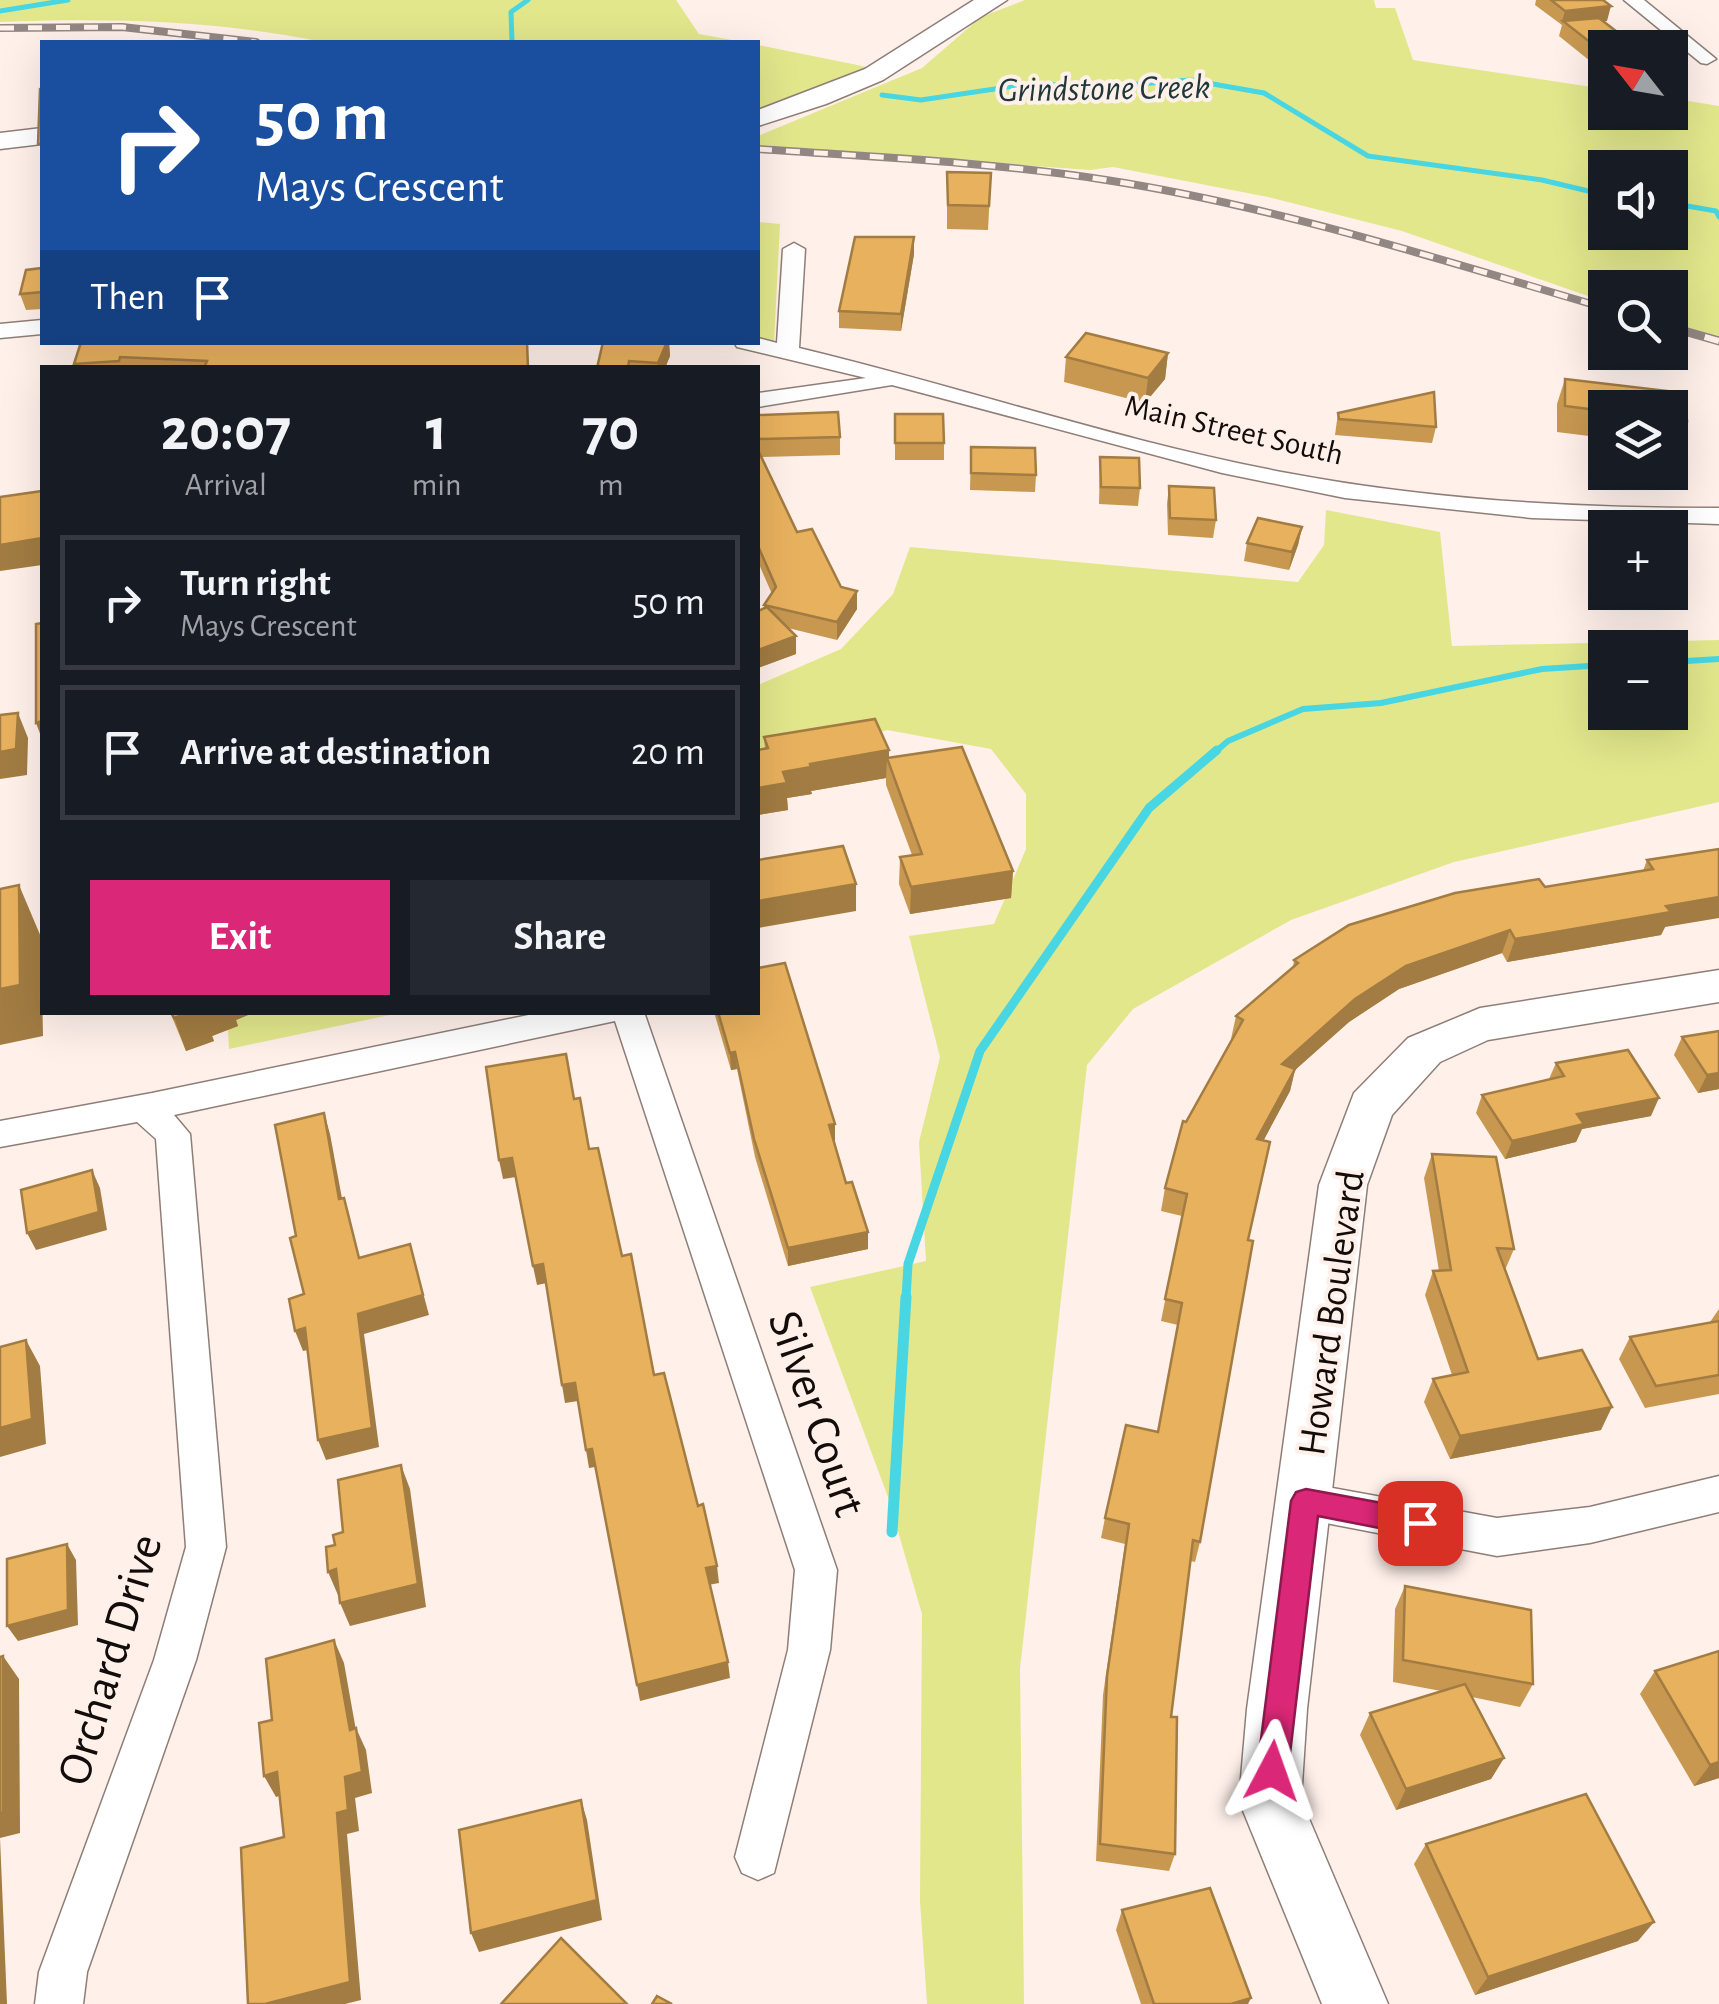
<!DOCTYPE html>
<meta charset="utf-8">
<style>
:root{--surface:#171b24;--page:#242831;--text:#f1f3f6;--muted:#9ea1a6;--line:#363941;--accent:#db2777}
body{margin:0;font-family:"Alegreya Sans",sans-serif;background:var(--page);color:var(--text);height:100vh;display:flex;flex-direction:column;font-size:38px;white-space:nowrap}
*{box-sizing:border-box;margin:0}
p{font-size:32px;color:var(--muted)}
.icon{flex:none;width:55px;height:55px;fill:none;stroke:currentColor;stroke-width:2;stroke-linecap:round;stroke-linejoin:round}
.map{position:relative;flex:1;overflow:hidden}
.sheet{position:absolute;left:40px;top:365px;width:720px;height:650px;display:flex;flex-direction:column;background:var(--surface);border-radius:0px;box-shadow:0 10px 40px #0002}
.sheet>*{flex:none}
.guide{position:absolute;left:40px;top:40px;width:720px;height:305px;border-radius:0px;box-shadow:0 10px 40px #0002;background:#1a4fa0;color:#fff;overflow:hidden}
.needle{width:65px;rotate:301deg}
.buttons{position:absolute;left:1588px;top:30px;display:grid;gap:20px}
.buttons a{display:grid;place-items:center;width:100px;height:100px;border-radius:0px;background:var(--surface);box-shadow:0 10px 40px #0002;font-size:50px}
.pin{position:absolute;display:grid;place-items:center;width:85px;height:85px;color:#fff;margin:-42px;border-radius:20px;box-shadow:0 5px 15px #0006}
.me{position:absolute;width:110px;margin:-55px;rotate:4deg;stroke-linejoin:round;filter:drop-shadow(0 0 8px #0008)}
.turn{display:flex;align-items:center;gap:35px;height:210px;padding:0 50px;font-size:45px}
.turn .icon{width:130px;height:130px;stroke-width:2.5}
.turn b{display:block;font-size:70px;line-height:85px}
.then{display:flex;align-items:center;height:95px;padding:0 50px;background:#0003;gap:20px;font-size:38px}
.eta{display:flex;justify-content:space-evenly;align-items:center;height:170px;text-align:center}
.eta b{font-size:60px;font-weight:700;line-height:70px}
.primary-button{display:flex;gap:20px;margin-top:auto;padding:20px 50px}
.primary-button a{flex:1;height:115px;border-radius:0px;background:var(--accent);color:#fff;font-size:40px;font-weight:700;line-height:115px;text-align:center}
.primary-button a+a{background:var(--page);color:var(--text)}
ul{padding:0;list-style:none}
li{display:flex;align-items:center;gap:30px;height:135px;margin:0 20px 15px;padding:0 30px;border:5px solid var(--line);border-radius:0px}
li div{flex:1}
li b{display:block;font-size:38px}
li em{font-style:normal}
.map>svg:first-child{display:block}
</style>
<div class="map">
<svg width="1719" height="2004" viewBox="0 0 1719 2004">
<rect width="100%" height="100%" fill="#fff0ea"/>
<!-- green -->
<g fill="#e2e78c" fill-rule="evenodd">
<path d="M0 0H676L699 34 743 42H322C215 20 109 18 0 22Z"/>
<path d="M1025 0H1374L1376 8H1395L1413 60 1605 89V112H1670V98L1719 106V336L1670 323V288H1605V302L1402 231 1268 197 1113 167 1090 170 758 147V136L922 68 981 17ZM1605 168H1670V232H1605Z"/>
<path d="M758 45 867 67 758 113Z"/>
<path d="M758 222 780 224 774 343 758 339Z"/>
<path d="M1326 510 1440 532 1452 646 1719 640V802L1454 862 1291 920 1133 1009 1087 1065 1020 1669 1024 2004H927L920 1901 922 1614 888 1497 810 1287 926 1261 919 1142 940 1057 909 936 994 924 1026 849V794L991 749 887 730 758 772V685L841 649 893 594 910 547 1298 582 1324 545ZM1605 648H1670V712H1605Z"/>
<path d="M227 1012 399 1013 229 1049Z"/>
</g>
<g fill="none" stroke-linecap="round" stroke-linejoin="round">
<!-- stream-far3 -->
<g stroke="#47d6e2" stroke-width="5">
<path d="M0 11 68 0"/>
<path d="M512 42 511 12 528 0"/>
<path d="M882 95 921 100 1034 83 1089 88 1190 80 1264 93 1368 156 1542 180 1605 195"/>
<path d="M1670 203 1716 211 1719 217"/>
</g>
<!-- stream-far2 -->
<g stroke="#47d6e2" stroke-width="6">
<path d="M1670 662 1719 659"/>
<path d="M1214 753 1228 741 1303 709 1381 703 1542 669 1605 665"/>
</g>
<!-- stream-far1 -->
<path stroke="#47d6e2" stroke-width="9" d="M906 1299 908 1264 980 1051 1149 808 1217 750"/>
<!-- stream -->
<path stroke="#47d6e2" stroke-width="11" d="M892 1532 906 1297"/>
<defs>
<g id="street">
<path d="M1624 0H1644L1716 59 1707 64 1701 63Z"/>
<path d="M794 243 805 249 799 348C962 387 1122 442 1287 473 1430 500 1574 508 1719 508V524L1532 518 1345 498 1222 473 892 385 758 407V393L866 378 737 347 734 342H758V338L777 343 783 249Z"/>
<path d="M42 320V334L0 338V324Z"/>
<path d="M543 1012H644L837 1570 830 1650 774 1873 758 1880 742 1873 735 1857 788 1650 795 1570 615 1021 174 1115 190 1134 226 1547 196 1660 87 1972 83 2004H35L39 1972 154 1660 186 1547 156 1139 137 1122 0 1147V1121L152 1093Z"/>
<path d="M1719 1476V1512L1590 1543 1497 1556 1305 1519 1291 1514 1285 1501 1291 1488 1305 1483 1497 1518 1590 1507Z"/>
</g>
<g id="secondary">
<path d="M974 0H1007L883 80 826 104 758 126V110L865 69Z"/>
<path d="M42 128V144L0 149V133Z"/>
<path d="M1719 970V1002L1488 1040 1440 1062 1392 1115 1367 1185 1307 1709 1301 1800 1388 2004H1322L1239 1801 1247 1709 1319 1185 1354 1093 1408 1038 1480 1008Z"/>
</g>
</defs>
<!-- street casing -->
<use href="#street" stroke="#8e7e77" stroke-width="3"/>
<!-- secondary casing -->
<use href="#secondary" stroke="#8e7e77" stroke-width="3"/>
<!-- street -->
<use href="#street" fill="#fff" fill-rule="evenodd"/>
<!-- secondary -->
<use href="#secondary" fill="#fff" fill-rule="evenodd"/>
<defs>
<g id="rail-far1">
<path d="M0 28 122 27 256 42"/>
<path d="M758 149C874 157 991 162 1106 180 1275 206 1441 260 1605 308"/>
<path d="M1670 327 1678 329"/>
</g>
<path id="rail" d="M1670 327 1719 341"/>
</defs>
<!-- rail-far1 casing -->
<use href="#rail-far1" stroke="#928783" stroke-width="8"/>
<!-- rail casing -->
<use href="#rail" stroke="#928783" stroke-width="9"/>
<!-- rail-far1 -->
<use href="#rail-far1" stroke="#fff0ea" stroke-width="5" stroke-dasharray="14" stroke-linecap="butt"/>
<!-- rail -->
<use href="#rail" stroke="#fff0ea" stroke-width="6" stroke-dasharray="18" stroke-linecap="butt"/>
</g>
<!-- wall -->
<g fill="#c89851">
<path d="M1536 0H1603L1607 21H1604L1605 71 1600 69 1559 36 1562 25 1535 5Z"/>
<path d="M947 172 991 173 988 230 947 229Z"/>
<path d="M914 254 901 331 839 328V311Z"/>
<path d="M42 268V309L26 310 20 294Z"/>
<path d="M81 342H527L529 368H75L74 364Z"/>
<path d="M603 342H669L670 356 665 368H597Z"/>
<path d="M1168 353 1165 379 1145 403 1064 382 1066 357Z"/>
<path d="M1565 379 1685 393 1687 421 1678 447 1670 446V408H1605V438L1557 432V404Z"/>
<path d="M758 412 759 415 840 437V455L761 457 797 532 857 609 837 640 788 628 796 636V654L758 668V611L764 608V605L772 594 758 562Z"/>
<path d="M1338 413 1436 427 1432 443 1335 435Z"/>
<path d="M895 414 944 443V460H895Z"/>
<path d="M971 447 1036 475 1035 492 970 490Z"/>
<path d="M1100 457 1140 488 1138 506 1099 504Z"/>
<path d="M1169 486 1216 520 1213 538 1168 535 1167 504Z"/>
<path d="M1302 527 1298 545 1289 570 1244 561 1247 543Z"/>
<path d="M764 737 889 757 1013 871 1011 898 910 914 899 884 900 857 912 855 886 785V778L811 791 812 794 787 798 788 810 758 815V750L765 749Z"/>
<path d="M1719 849 1665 927 1661 935 1507 962 1502 953 1399 989 1349 1022 1295 1070 1290 1091 1263 1141 1200 1542 1195 1562 1191 1561 1171 1717 1175 1854 1169 1871 1096 1861 1103 1695 1125 1544 1101 1538 1105 1518 1158 1432 1178 1325 1161 1321 1182 1216 1161 1211 1165 1188 1186 1122 1232 1040 1231 1039 1236 1016 1293 967 1294 960 1545 887 1643 871 1647 860Z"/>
<path d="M170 1012H247L248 1015 236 1020 238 1026 212 1036 214 1041 186 1051Z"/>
<path d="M714 1012H758L835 1142H834L846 1183 868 1232V1249L788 1266 755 1157 737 1069 731 1070Z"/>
<path d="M1682 1037 1719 1089 1698 1093 1674 1055Z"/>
<path d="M1556 1063 1651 1116 1582 1129 1576 1142 1505 1159 1476 1113 1482 1095 1549 1079Z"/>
<path d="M1432 1154 1514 1249 1505 1270 1538 1359 1601 1430 1450 1459 1424 1402 1433 1379 1452 1375 1425 1295 1433 1271H1439L1424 1178Z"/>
<path d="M1719 1309V1394L1645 1408 1619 1359 1630 1337 1710 1322Z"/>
<path d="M1405 1586 1533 1684 1520 1707 1472 1697 1504 1758 1491 1779 1396 1810 1360 1735 1370 1713 1441 1691 1393 1682 1395 1609Z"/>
<path d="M1719 1651V1778L1694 1786 1640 1694 1655 1671Z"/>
<path d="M1426 1844 1638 1941 1475 1995 1414 1864Z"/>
<path d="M1122 1910 1248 2004H1141L1116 1930Z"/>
</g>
<!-- shaded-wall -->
<g fill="#a27c42">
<path d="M1611 6 1607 21 1568 25 1563 21 1561 26 1565 11Z"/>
<path d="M914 237V254L901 331V314Z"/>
<path d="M667 342H669L670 356 665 368H659L658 363Z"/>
<path d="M1168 353 1165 379 1145 403 1148 378Z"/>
<path d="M1302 527 1298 545 1289 570 1292 552Z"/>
<path d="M42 538V565L0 571V545Z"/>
<path d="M857 591V609L837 640V622Z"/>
<path d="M796 636V654L758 668V650Z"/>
<path d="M18 713 28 738 27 775 0 779V752Z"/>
<path d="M42 721V739L36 723Z"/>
<path d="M889 750V763L887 758 886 778 811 791 812 794 787 798 788 810 758 815V788L783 772 810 764Z"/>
<path d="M1013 871 1011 898 910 914 911 887Z"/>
<path d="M856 884V911L758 928V901Z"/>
<path d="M19 885 41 937 43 1036 0 1045V989Z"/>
<path d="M1719 897V918L1665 927 1661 935 1507 962 1515 939 1666 906Z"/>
<path d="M1510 930 1502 953 1399 989 1349 1022 1295 1070 1290 1091 1252 1162 1257 1139 1282 1064 1355 999 1406 966Z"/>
<path d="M191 1012H247L248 1015 236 1020 238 1026 212 1036 214 1041 186 1051 174 1018Z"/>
<path d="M735 1052 737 1069 731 1070 730 1053Z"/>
<path d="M1719 1073V1089L1698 1093 1707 1075Z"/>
<path d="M1659 1098 1651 1116 1582 1129 1576 1142 1505 1159 1512 1141 1577 1114Z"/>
<path d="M324 1113 330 1134 346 1220 339 1199Z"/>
<path d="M835 1124V1142L829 1143V1125Z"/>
<path d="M512 1158 516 1177 503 1179 499 1160Z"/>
<path d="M92 1170 100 1188 107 1230 36 1250 27 1233Z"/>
<path d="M868 1232V1249L788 1266V1248Z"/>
<path d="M410 1244 429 1315 364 1334 379 1447 326 1460 318 1440 358 1314Z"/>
<path d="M543 1264 547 1283 537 1285 533 1266Z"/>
<path d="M305 1328 313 1349 303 1351 295 1331Z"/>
<path d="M26 1340 40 1366 46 1444 0 1457V1428Z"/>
<path d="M575 1383 578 1401 565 1403 562 1385Z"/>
<path d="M1612 1407 1601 1430 1450 1459 1460 1436Z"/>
<path d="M592 1449 595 1467 589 1468 586 1450Z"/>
<path d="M401 1465 410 1489 426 1607 350 1626 340 1603Z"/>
<path d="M67 1544 76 1560 78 1625 18 1641 7 1626Z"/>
<path d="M717 1566 719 1583 708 1585 706 1568Z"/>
<path d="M336 1569 346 1593 338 1595 328 1572Z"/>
<path d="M334 1640 344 1663 357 1736 356 1728 366 1750 372 1793 355 1798 359 1831 347 1834 361 2000 345 2004H265L337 1813 350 1730Z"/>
<path d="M3 1656 19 1679 20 1833 0 1838 7 2004H0V1813Z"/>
<path d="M728 1662 730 1678 640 1701 637 1685Z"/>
<path d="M1504 1758 1491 1779 1396 1810 1406 1789Z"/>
<path d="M1719 1762V1778L1694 1786 1710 1765Z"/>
<path d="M277 1772 289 1793 276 1797 264 1776Z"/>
<path d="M581 1800 587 1820 602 1920 479 1952 471 1933Z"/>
<path d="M1654 1922 1638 1941 1475 1995 1488 1977Z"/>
<path d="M1251 1998 1248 2004H1231Z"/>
</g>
<!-- building -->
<g fill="#e8b15e" stroke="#a27c42" stroke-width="2.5">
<path d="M1551 0H1603L1611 6 1565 11Z"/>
<path d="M1599 18 1638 48H1605V54L1563 21Z"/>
<path d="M42 88V144H38L40 89Z"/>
<path d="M947 172 991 173 989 206 948 205Z"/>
<path d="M855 237H914L901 314 839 311Z"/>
<path d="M42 268V292L20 294 26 270Z"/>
<path d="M1086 333 1168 353 1148 378 1066 357Z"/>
<path d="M81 342H527L528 368H204L207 361 120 357 119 361 74 364Z"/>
<path d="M603 342H667L658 363 629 361 628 368H597Z"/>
<path d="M1565 379 1685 393 1687 421 1670 419V408H1605V411L1565 406Z"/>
<path d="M1434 392 1436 427 1339 419 1338 413Z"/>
<path d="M758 412 759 415 838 412 840 437 758 439Z"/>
<path d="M895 414H943L944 443H895Z"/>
<path d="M971 447 1035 448 1036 475 971 473Z"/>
<path d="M758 450 797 532 812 529 841 587 857 591 837 622 764 605 776 587 758 546Z"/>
<path d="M1100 457 1139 458 1140 488 1101 487Z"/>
<path d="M1169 486 1214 488 1216 520 1170 518Z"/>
<path d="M42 491V538L0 545V497Z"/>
<path d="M1258 518 1302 527 1292 552 1247 543Z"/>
<path d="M767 607 796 636 758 650V611Z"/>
<path d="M42 623V721L36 723V624Z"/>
<path d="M18 713 16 749 0 752V715Z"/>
<path d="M875 719 889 750 810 764 811 767 783 772 787 783 758 788V750L768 748 764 737Z"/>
<path d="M962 747 1013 871 911 887 900 857 922 854 887 758Z"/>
<path d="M843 846 856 884 758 901V860Z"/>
<path d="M1719 849V897L1666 906 1671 912 1515 939 1510 930 1406 966 1355 999 1282 1064 1295 1069 1257 1139 1270 1142 1248 1240 1253 1241 1200 1542 1193 1540 1171 1717H1177L1175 1854 1100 1844 1107 1676 1129 1524 1105 1518 1126 1425 1158 1432 1182 1303 1165 1299 1187 1194 1165 1188 1183 1121 1186 1122 1243 1020 1236 1016 1298 963 1294 960 1349 925 1455 893 1539 879 1545 887 1653 869 1647 860Z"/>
<path d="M19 885 20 985 0 989V889Z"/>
<path d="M785 963 835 1124 829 1125 846 1183 852 1182 868 1232 788 1248 754 1139 735 1052 730 1053 718 1012H758V968Z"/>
<path d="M171 1012H191L174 1018Z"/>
<path d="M1719 1031V1073L1707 1075 1682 1037Z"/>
<path d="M1628 1050 1659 1098 1577 1114 1584 1124 1512 1141 1482 1095 1564 1076 1556 1063Z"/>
<path d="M566 1054 574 1099 580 1098 589 1149 598 1148 622 1256 631 1254 654 1375 664 1373 698 1506 703 1504 717 1566 706 1568 728 1662 637 1685 592 1449 586 1450 575 1383 562 1385 543 1264 533 1266 512 1158 499 1160 486 1067Z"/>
<path d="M324 1113 339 1199 344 1198 359 1258 410 1244 423 1295 358 1314 372 1428 318 1440 305 1328 295 1331 289 1299 304 1294 290 1238 296 1236 275 1125Z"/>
<path d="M1432 1154 1496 1157 1514 1249 1497 1248 1538 1359 1582 1350 1612 1407 1460 1436 1433 1379 1468 1372 1433 1271 1451 1270Z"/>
<path d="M92 1170 99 1212 27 1233 21 1190Z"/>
<path d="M1719 1321V1375L1656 1386 1630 1337Z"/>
<path d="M26 1340 32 1419 0 1428V1347Z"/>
<path d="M401 1465 418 1584 340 1603 336 1569 328 1572 326 1547 335 1545 333 1535 343 1532 338 1480Z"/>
<path d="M67 1544 68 1610 7 1626V1559Z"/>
<path d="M1405 1586 1531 1610 1533 1684 1403 1660Z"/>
<path d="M334 1640 350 1730 356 1728 362 1772 345 1777 348 1810 337 1813 350 1982 265 2004H248L241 1848 284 1837 277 1772 264 1776 259 1723 272 1720 266 1659Z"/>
<path d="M1719 1651V1762L1710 1765 1655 1671Z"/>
<path d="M3 1656V1812L0 1813V1657Z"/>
<path d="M1465 1684 1504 1758 1406 1789 1370 1713Z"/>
<path d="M1586 1794 1654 1922 1488 1977 1426 1844Z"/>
<path d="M581 1800 597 1900 471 1933 459 1830Z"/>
<path d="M1210 1888 1251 1998 1231 2004H1154L1122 1910Z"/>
<path d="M561 1938 627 2004H501Z"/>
<path d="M657 1996 672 2004H652Z"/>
</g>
<!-- route -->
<path fill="#db2777" stroke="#8e194d" stroke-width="2.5" d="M1306 1489 1420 1510 1430 1514 1434 1523 1430 1532 1420 1536 1318 1516 1288 1771 1283 1782 1272 1786 1261 1782 1257 1771 1291 1501 1296 1492Z"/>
<g text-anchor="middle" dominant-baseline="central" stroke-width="8" stroke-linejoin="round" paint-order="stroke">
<!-- far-street labels -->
<g font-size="32" fill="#120c0a" stroke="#fff0ea">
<text transform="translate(1234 430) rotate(13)">Main Street South</text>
</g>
<!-- far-water labels -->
<g font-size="35" font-style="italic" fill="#20383a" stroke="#fff0ea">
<text transform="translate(1104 89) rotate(-1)">Grindstone Creek</text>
</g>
<!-- street labels -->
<g font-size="40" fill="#120c0a" stroke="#fff0ea">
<text transform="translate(1332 1313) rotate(-82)">Howard Boulevard</text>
</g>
<!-- near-street labels -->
<g font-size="48" fill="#120c0a" stroke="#fff0ea">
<text transform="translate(816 1414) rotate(71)">Silver Court</text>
<text transform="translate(111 1660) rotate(-73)">Orchard Drive</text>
</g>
</g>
</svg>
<div class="buttons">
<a><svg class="needle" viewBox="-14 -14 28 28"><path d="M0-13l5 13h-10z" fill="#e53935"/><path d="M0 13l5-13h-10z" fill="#9ea1a6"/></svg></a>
<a><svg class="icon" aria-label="sound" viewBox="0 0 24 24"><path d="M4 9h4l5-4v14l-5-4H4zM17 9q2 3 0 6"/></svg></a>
<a><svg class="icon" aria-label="search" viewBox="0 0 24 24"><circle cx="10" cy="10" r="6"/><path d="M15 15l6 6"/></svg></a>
<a><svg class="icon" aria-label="layers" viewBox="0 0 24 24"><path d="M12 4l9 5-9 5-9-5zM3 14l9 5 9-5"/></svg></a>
<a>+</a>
<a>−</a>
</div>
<div class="pin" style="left:1420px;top:1523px;background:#d93025"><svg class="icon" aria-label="arrive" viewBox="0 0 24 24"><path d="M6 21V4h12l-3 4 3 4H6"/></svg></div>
<svg class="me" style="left:1272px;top:1771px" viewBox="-20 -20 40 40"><path d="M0-17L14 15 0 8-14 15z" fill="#db2777" stroke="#fff" stroke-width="4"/></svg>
<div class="guide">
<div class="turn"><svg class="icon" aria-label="right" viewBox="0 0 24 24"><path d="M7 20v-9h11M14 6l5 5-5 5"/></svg><div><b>50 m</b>Mays Crescent</div></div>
<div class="then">Then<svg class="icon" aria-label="arrive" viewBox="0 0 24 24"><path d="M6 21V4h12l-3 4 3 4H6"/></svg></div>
</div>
<section class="sheet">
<div class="eta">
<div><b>20:07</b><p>Arrival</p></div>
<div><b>1</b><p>min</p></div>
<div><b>70</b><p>m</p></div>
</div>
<ul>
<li><svg class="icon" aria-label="right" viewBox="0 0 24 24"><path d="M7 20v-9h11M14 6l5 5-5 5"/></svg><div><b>Turn right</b><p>Mays Crescent</p></div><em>50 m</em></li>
<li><svg class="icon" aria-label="arrive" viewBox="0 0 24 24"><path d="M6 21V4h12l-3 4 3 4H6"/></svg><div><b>Arrive at destination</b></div><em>20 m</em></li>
</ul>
<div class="primary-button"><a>Exit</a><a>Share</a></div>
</section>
</div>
